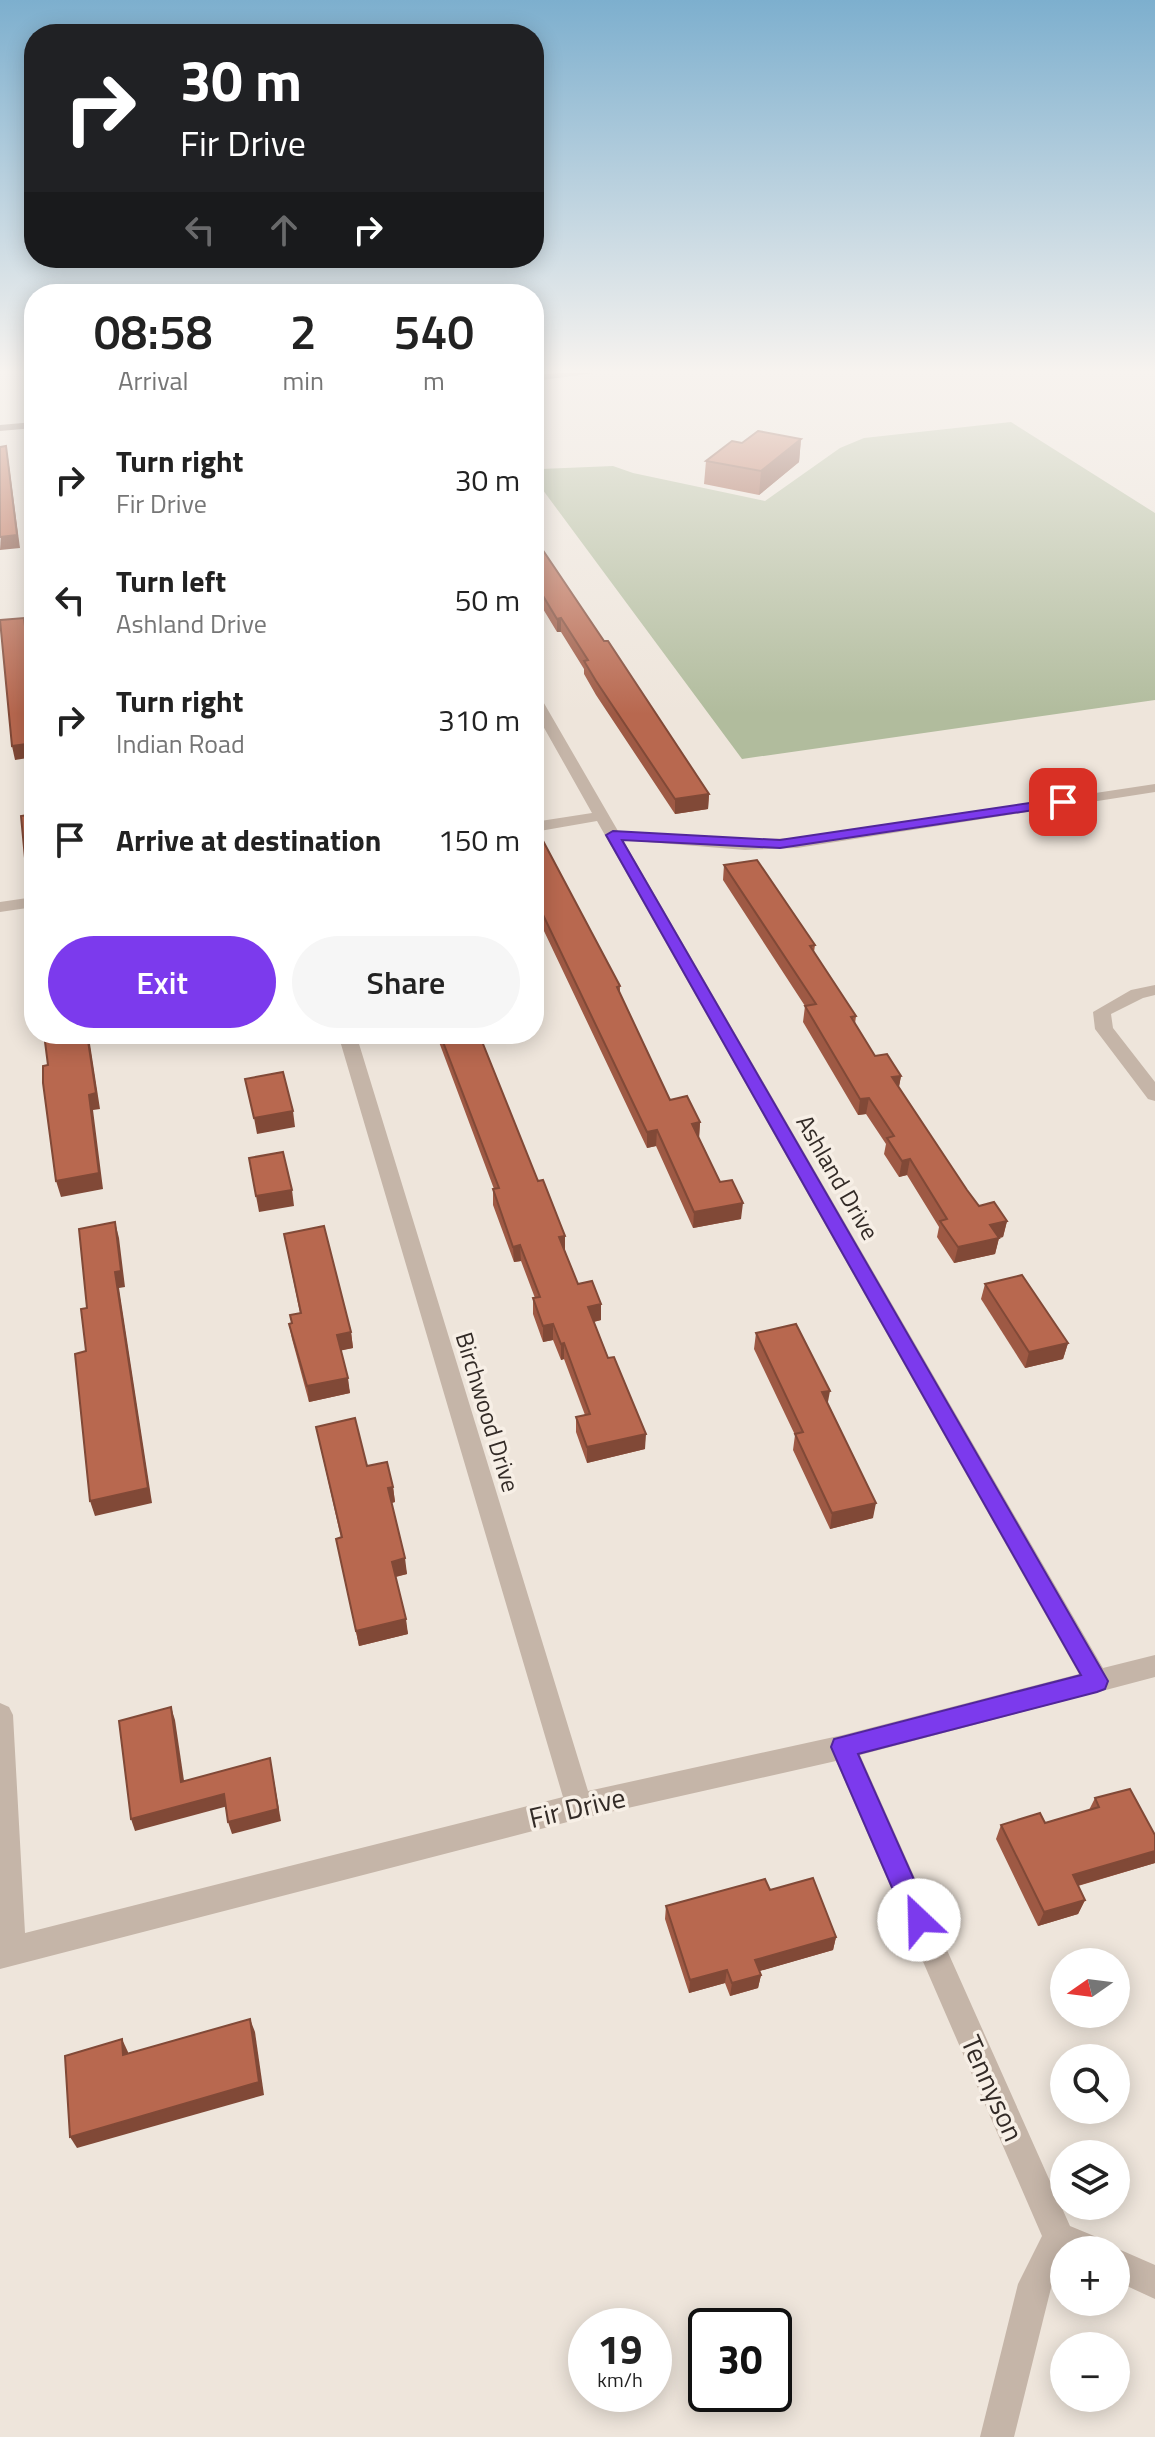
<!DOCTYPE html>
<meta charset="utf-8">
<style>
:root{--surface:#fff;--page:#f6f6f6;--text:#222;--muted:#767676;--accent:#7c3aed}
body{margin:0;font-family:"Titillium Web",sans-serif;background:var(--page);color:var(--text);height:100vh;display:flex;flex-direction:column;font-size:30px;white-space:nowrap}
*{box-sizing:border-box;margin:0}
p{font-size:26px;color:var(--muted)}
.icon{flex:none;width:44px;height:44px;fill:none;stroke:currentColor;stroke-width:2;stroke-linecap:round;stroke-linejoin:round}
.map{position:relative;flex:1;overflow:hidden}
.drawer{position:absolute;left:24px;top:284px;width:520px;height:760px;display:flex;flex-direction:column;background:var(--surface);border-radius:32px;box-shadow:0 4px 20px #0003}
.drawer>*{flex:none}
.banner{position:absolute;left:24px;top:24px;width:520px;height:244px;border-radius:32px;box-shadow:0 4px 20px #0003;background:#202124;color:#fff;overflow:hidden}
.needle{width:52px;rotate:256deg}
.controls{position:absolute;left:1050px;top:1948px;display:grid;gap:16px}
.controls a{display:grid;place-items:center;width:80px;height:80px;border-radius:50%;background:var(--surface);box-shadow:0 4px 20px #0003;font-size:40px}
.speed{position:absolute;left:568px;top:2308px;display:flex;gap:16px;font-size:40px;font-weight:700;text-align:center}
.speed>*{display:grid;place-content:center;width:104px;height:104px;border-radius:50%;background:var(--surface);box-shadow:0 4px 20px #0003;line-height:1}
.speed small{font-size:20px;font-weight:400}
.speed .limit{border:4px solid #111;border-radius:12px;background:#fff;color:#111}
.pin{position:absolute;display:grid;place-items:center;width:68px;height:68px;color:#fff;margin:-34px;border-radius:16px;box-shadow:0 4px 12px #0006}
.me{position:absolute;width:88px;margin:-44px;rotate:336deg;stroke-linejoin:round;filter:drop-shadow(0 0 6px #0008)}
.turn{display:flex;align-items:center;gap:28px;height:168px;padding:0 24px;font-size:36px}
.turn .icon{width:104px;height:104px;stroke-width:2.5}
.turn b{display:block;font-size:56px;line-height:68px}
.lanes{display:flex;align-items:center;height:76px;padding:0 24px;background:#0003;justify-content:center;gap:40px;direction:ltr}
.lanes .off{opacity:.35}
.eta{display:flex;justify-content:space-evenly;align-items:center;height:136px;text-align:center}
.eta b{font-size:48px;font-weight:600;line-height:56px}
.action{display:flex;gap:16px;margin-top:auto;padding:16px 24px}
.action a{flex:1;height:92px;border-radius:48px;background:var(--accent);color:#fff;font-size:32px;font-weight:600;line-height:92px;text-align:center}
.action a+a{background:var(--page);color:var(--text)}
ul{padding:0;list-style:none}
li{display:flex;align-items:center;gap:24px;height:120px;padding:0 24px}
li div{flex:1}
li b{display:block;font-size:30px}
li em{font-style:normal}
.map>svg:first-child{display:block}
</style>
<div class="map">
<svg width="1155" height="2437" viewBox="0 0 1155 2437">
<rect width="100%" height="100%" fill="#eee5db"/>
<!-- green -->
<path fill="#b1bc9d" d="M1011 422 1155 513V700L742 759 534 478V472L541 469 613 466 633 473 765 501 840 448 864 438Z"/>
<g fill="none" stroke-linecap="round" stroke-linejoin="round">
<!-- street -->
<g fill="#c5b5a8" fill-rule="evenodd">
<path d="M534 694 541 698 618 831 745 840 797 838 1155 784V792L797 848 745 850 623 840 1103 1668 1155 1655V1677L860 1755 1070 2226 1099 2238 1103 2250H1064V2261L1051 2288 1014 2437H980L1018 2284 1042 2236 836 1761 579 1819 0 1969V1703L9 1707 13 1715 25 1933 563 1797 338 1034H356L588 1791 843 1735 1079 1674 597 821 534 832V822L592 813 534 710Z"/>
<path d="M34 897V907L0 912V902Z"/>
<path d="M1155 985V995L1143 998 1111 1014 1113 1028 1155 1082V1101L1148 1099 1095 1029 1093 1012 1131 990Z"/>
<path d="M1116 2248 1155 2265V2299L1116 2281V2250H1110Z"/>
</g>
<!-- secondary -->
<g fill="#98857a" fill-rule="evenodd">
<path d="M559 373H595L534 381V375Z"/>
<path d="M34 422V428L0 431V425Z"/>
</g>
</g>
<!-- wall -->
<g fill="#9e5944">
<path d="M801 439 799 462 759 495 704 484 706 461 742 443Z"/>
<path d="M534 537 557 573 709 794 708 809 675 814 596 695 584 674V669L561 632H557L534 594Z"/>
<path d="M534 838 620 986V994L670 1100 700 1122 699 1138 720 1182 741 1219 693 1228 656 1146 647 1148 534 910Z"/>
<path d="M724 865 815 945 814 952 856 1016 855 1024 875 1056 901 1076 899 1087 967 1190 979 1206 1007 1221 1003 1237 999 1238 995 1254 954 1263 937 1237 939 1227 907 1175 899 1177 884 1154 886 1144 866 1114 858 1115 803 1022 805 1006 723 880Z"/>
<path d="M436 1034H479L578 1284 601 1304V1320L594 1322 645 1449 587 1463 576 1432V1417L585 1415 564 1359 561 1360 553 1340 543 1342 533 1314V1298H535L521 1261 514 1262 493 1205V1189H494Z"/>
<path d="M284 1234 351 1332 353 1348 341 1350 350 1393 309 1402 292 1339 289 1324 292 1323 300 1313Z"/>
<path d="M985 1284 1068 1343 1063 1359 1025 1368 981 1299Z"/>
<path d="M756 1333 828 1405 873 1518 830 1529 793 1450 795 1435 754 1349Z"/>
<path d="M316 1427 393 1487 395 1502 392 1503 407 1574 396 1577 408 1634 359 1646 336 1539 341 1538Z"/>
<path d="M1095 1798 1155 1835V1863L1078 1886 1085 1900 1078 1914 1038 1926 996 1839 1001 1825 1045 1823 1089 1810Z"/>
<path d="M770 1890 836 1937 833 1950 759 1971 761 1975 758 1988 730 1996 725 1983 689 1993 665 1919 666 1906Z"/>
</g>
<!-- shaded-wall -->
<g fill="#814937">
<path d="M801 439 799 462 759 495 761 471Z"/>
<path d="M6 446 8 458 20 548 0 550Z"/>
<path d="M24 618 27 631 32 674 29 661Z"/>
<path d="M561 618V632H557V619Z"/>
<path d="M34 743V757L15 760 12 746Z"/>
<path d="M709 794 708 809 675 814V799Z"/>
<path d="M34 857V873H29L25 858Z"/>
<path d="M87 1034 90 1044 100 1109 93 1110 103 1189 61 1197 56 1181 89 1095Z"/>
<path d="M901 1076 898 1091 892 1077Z"/>
<path d="M869 1098 866 1114 858 1115 860 1099Z"/>
<path d="M293 1111 295 1127 257 1134 254 1118Z"/>
<path d="M700 1122 699 1138 692 1124Z"/>
<path d="M657 1130 656 1146 647 1148V1132Z"/>
<path d="M910 1159 907 1175 899 1177 902 1161Z"/>
<path d="M292 1190 294 1206 259 1212 256 1196Z"/>
<path d="M743 1203 741 1219 693 1228 694 1212Z"/>
<path d="M1007 1221 1003 1237 986 1241 990 1225Z"/>
<path d="M115 1222 119 1238 125 1287 119 1288 152 1503 95 1516 90 1501 115 1272Z"/>
<path d="M565 1236V1252L559 1237Z"/>
<path d="M999 1238 995 1254 954 1263 958 1247Z"/>
<path d="M520 1245 521 1261 514 1262 513 1247Z"/>
<path d="M601 1304V1320L588 1323V1307Z"/>
<path d="M553 1324V1340L543 1342V1326Z"/>
<path d="M351 1332 353 1348 339 1351 337 1335Z"/>
<path d="M564 1343V1359L561 1360V1344Z"/>
<path d="M1068 1343 1063 1359 1025 1368 1029 1352Z"/>
<path d="M348 1378 350 1393 309 1402 307 1386Z"/>
<path d="M830 1391 827 1407 822 1392Z"/>
<path d="M646 1434 645 1449 587 1463V1447Z"/>
<path d="M393 1487 395 1502 390 1503 388 1488Z"/>
<path d="M876 1503 873 1518 830 1529 832 1513Z"/>
<path d="M405 1558 407 1574 394 1577 392 1562Z"/>
<path d="M406 1619 408 1634 359 1646 356 1631Z"/>
<path d="M171 1707 175 1720 186 1794 181 1782Z"/>
<path d="M270 1758 281 1821 232 1834 228 1822Z"/>
<path d="M224 1794 228 1806 135 1831 131 1819Z"/>
<path d="M1155 1851V1863L1066 1889 1073 1875Z"/>
<path d="M1085 1900 1078 1914 1038 1926 1044 1912Z"/>
<path d="M836 1937 833 1950 753 1973 755 1960Z"/>
<path d="M727 1970 725 1983 689 1993 690 1980Z"/>
<path d="M761 1975 758 1988 730 1996 732 1983Z"/>
<path d="M250 2019 255 2032 264 2095 77 2148 70 2137Z"/>
<path d="M122 2039 128 2052 129 2067 123 2055Z"/>
</g>
<!-- building -->
<g fill="#b8684f" stroke="#814937" stroke-width="2">
<path d="M758 431 801 439 761 471 706 461 732 441 742 443Z"/>
<path d="M6 446 17 535 0 537V447Z"/>
<path d="M534 537 604 641H608L709 794 675 799 596 681 584 661 588 660 561 618 557 619 534 581Z"/>
<path d="M24 618 29 661 34 660V743L12 746 0 620Z"/>
<path d="M34 814V857L25 858 21 816Z"/>
<path d="M541 837 620 986 617 987 670 1100 687 1096 700 1122 692 1124 720 1182 732 1180 743 1203 694 1212 657 1130 647 1132 534 896V838Z"/>
<path d="M757 860 815 945 810 946 856 1016 851 1017 875 1056 887 1054 901 1076 892 1077 967 1190 979 1206 994 1202 1007 1221 990 1225 999 1238 958 1247 940 1221 947 1219 910 1159 902 1161 887 1138 894 1136 869 1098 860 1099 805 1006 816 1004 724 865Z"/>
<path d="M44 1034H87L96 1093 89 1095 99 1173 56 1181 43 1083V1066L48 1065Z"/>
<path d="M440 1034H479L538 1181 543 1180 565 1236 559 1237 578 1284 592 1281 601 1304 588 1307 608 1358 614 1357 646 1434 587 1447 576 1417 590 1414 564 1343 561 1344 553 1324 543 1326 533 1298 540 1297 520 1245 513 1247 493 1189 499 1188Z"/>
<path d="M283 1072 293 1111 254 1118 245 1079Z"/>
<path d="M283 1152 292 1190 256 1196 249 1158Z"/>
<path d="M115 1222 121 1271 115 1272 148 1488 90 1501 75 1354 86 1351 81 1309 87 1308 79 1229Z"/>
<path d="M324 1226 351 1332 337 1335 348 1378 307 1386 289 1324 292 1323 290 1315 301 1313 284 1234Z"/>
<path d="M1022 1275 1068 1343 1029 1352 985 1284Z"/>
<path d="M796 1324 830 1391 822 1392 876 1503 832 1513 795 1434 803 1432 756 1333Z"/>
<path d="M355 1418 367 1466 387 1462 393 1487 388 1488 405 1558 392 1562 406 1619 356 1631 336 1539 342 1537 316 1427Z"/>
<path d="M171 1707 181 1782 270 1758 278 1809 228 1822 224 1794 131 1819 119 1721Z"/>
<path d="M1130 1789 1155 1835V1851L1073 1875 1085 1900 1044 1912 1001 1825 1040 1813 1045 1823 1099 1807 1095 1798Z"/>
<path d="M813 1878 836 1937 755 1960 761 1975 732 1983 727 1970 690 1980 666 1906 765 1879 770 1890Z"/>
<path d="M250 2019 259 2082 70 2137 65 2056 122 2039 123 2055Z"/>
</g>
<!-- sky -->
<linearGradient id="sky" x2="0" y2="1"><stop stop-color="#7dafce"/><stop offset="0.52" stop-color="#f7f3ef"/><stop offset="1" stop-color="#f7f3ef" stop-opacity="0"/></linearGradient>
<rect width="1155" height="714" fill="url(#sky)"/>
<!-- route -->
<path fill="#7c3aed" stroke="#51269a" stroke-width="2" d="M1063 798 1067 799V805L780 848 622 840 1108 1681 1105 1689 1097 1692 858 1754 932 1920 928 1929 919 1933 910 1929 831 1747 834 1739 1081 1675 606 835 613 831 780 840Z"/>
<g text-anchor="middle" dominant-baseline="central" stroke-width="7" stroke-linejoin="round" paint-order="stroke">
<!-- street labels -->
<g font-size="24" fill="#332b27" stroke="#f7efe6">
<text transform="translate(838 1177) rotate(60)">Ashland Drive</text>
<text transform="translate(488 1412) rotate(73)">Birchwood Drive</text>
</g>
<!-- near-street labels -->
<g font-size="28" fill="#332b27" stroke="#f7efe6">
<text transform="translate(577 1807) rotate(-13)">Fir Drive</text>
<text transform="translate(993 2088) rotate(66)">Tennyson</text>
</g>
</g>
</svg>
<div class="controls">
<a><svg class="needle" viewBox="-14 -14 28 28"><path d="M0-13l5 13h-10z" fill="#e53935"/><path d="M0 13l5-13h-10z" fill="#767676"/></svg></a>
<a><svg class="icon" aria-label="search" viewBox="0 0 24 24"><circle cx="10" cy="10" r="6"/><path d="M15 15l6 6"/></svg></a>
<a><svg class="icon" aria-label="layers" viewBox="0 0 24 24"><path d="M12 4l9 5-9 5-9-5zM3 14l9 5 9-5"/></svg></a>
<a>+</a>
<a>−</a>
</div>
<div class="speed"><div>19<small>km/h</small></div><div class="limit">30</div></div>
<div class="pin" style="left:1063px;top:802px;background:#d93025"><svg class="icon" aria-label="arrive" viewBox="0 0 24 24"><path d="M6 21V4h12l-3 4 3 4H6"/></svg></div>
<svg class="me" style="left:919px;top:1920px" viewBox="-20 -20 40 40"><circle r="19" fill="#fff"/><path d="M0-13L10 11 0 6-10 11z" fill="#7c3aed"/></svg>
<div class="banner">
<div class="turn"><svg class="icon" aria-label="right" viewBox="0 0 24 24"><path d="M7 20v-9h11M14 6l5 5-5 5"/></svg><div><b>30 m</b>Fir Drive</div></div>
<div class="lanes"><svg class="icon off" aria-label="left" viewBox="0 0 24 24"><path d="M17 20v-9H6M10 6l-5 5 5 5"/></svg><svg class="icon off" aria-label="ahead" viewBox="0 0 24 24"><path d="M12 20V5M6 11l6-6 6 6"/></svg><svg class="icon" aria-label="right" viewBox="0 0 24 24"><path d="M7 20v-9h11M14 6l5 5-5 5"/></svg></div>
</div>
<section class="drawer">
<div class="eta">
<div><b>08:58</b><p>Arrival</p></div>
<div><b>2</b><p>min</p></div>
<div><b>540</b><p>m</p></div>
</div>
<ul>
<li><svg class="icon" aria-label="right" viewBox="0 0 24 24"><path d="M7 20v-9h11M14 6l5 5-5 5"/></svg><div><b>Turn right</b><p>Fir Drive</p></div><em>30 m</em></li>
<li><svg class="icon" aria-label="left" viewBox="0 0 24 24"><path d="M17 20v-9H6M10 6l-5 5 5 5"/></svg><div><b>Turn left</b><p>Ashland Drive</p></div><em>50 m</em></li>
<li><svg class="icon" aria-label="right" viewBox="0 0 24 24"><path d="M7 20v-9h11M14 6l5 5-5 5"/></svg><div><b>Turn right</b><p>Indian Road</p></div><em>310 m</em></li>
<li><svg class="icon" aria-label="arrive" viewBox="0 0 24 24"><path d="M6 21V4h12l-3 4 3 4H6"/></svg><div><b>Arrive at destination</b></div><em>150 m</em></li>
</ul>
<div class="action"><a>Exit</a><a>Share</a></div>
</section>
</div>
